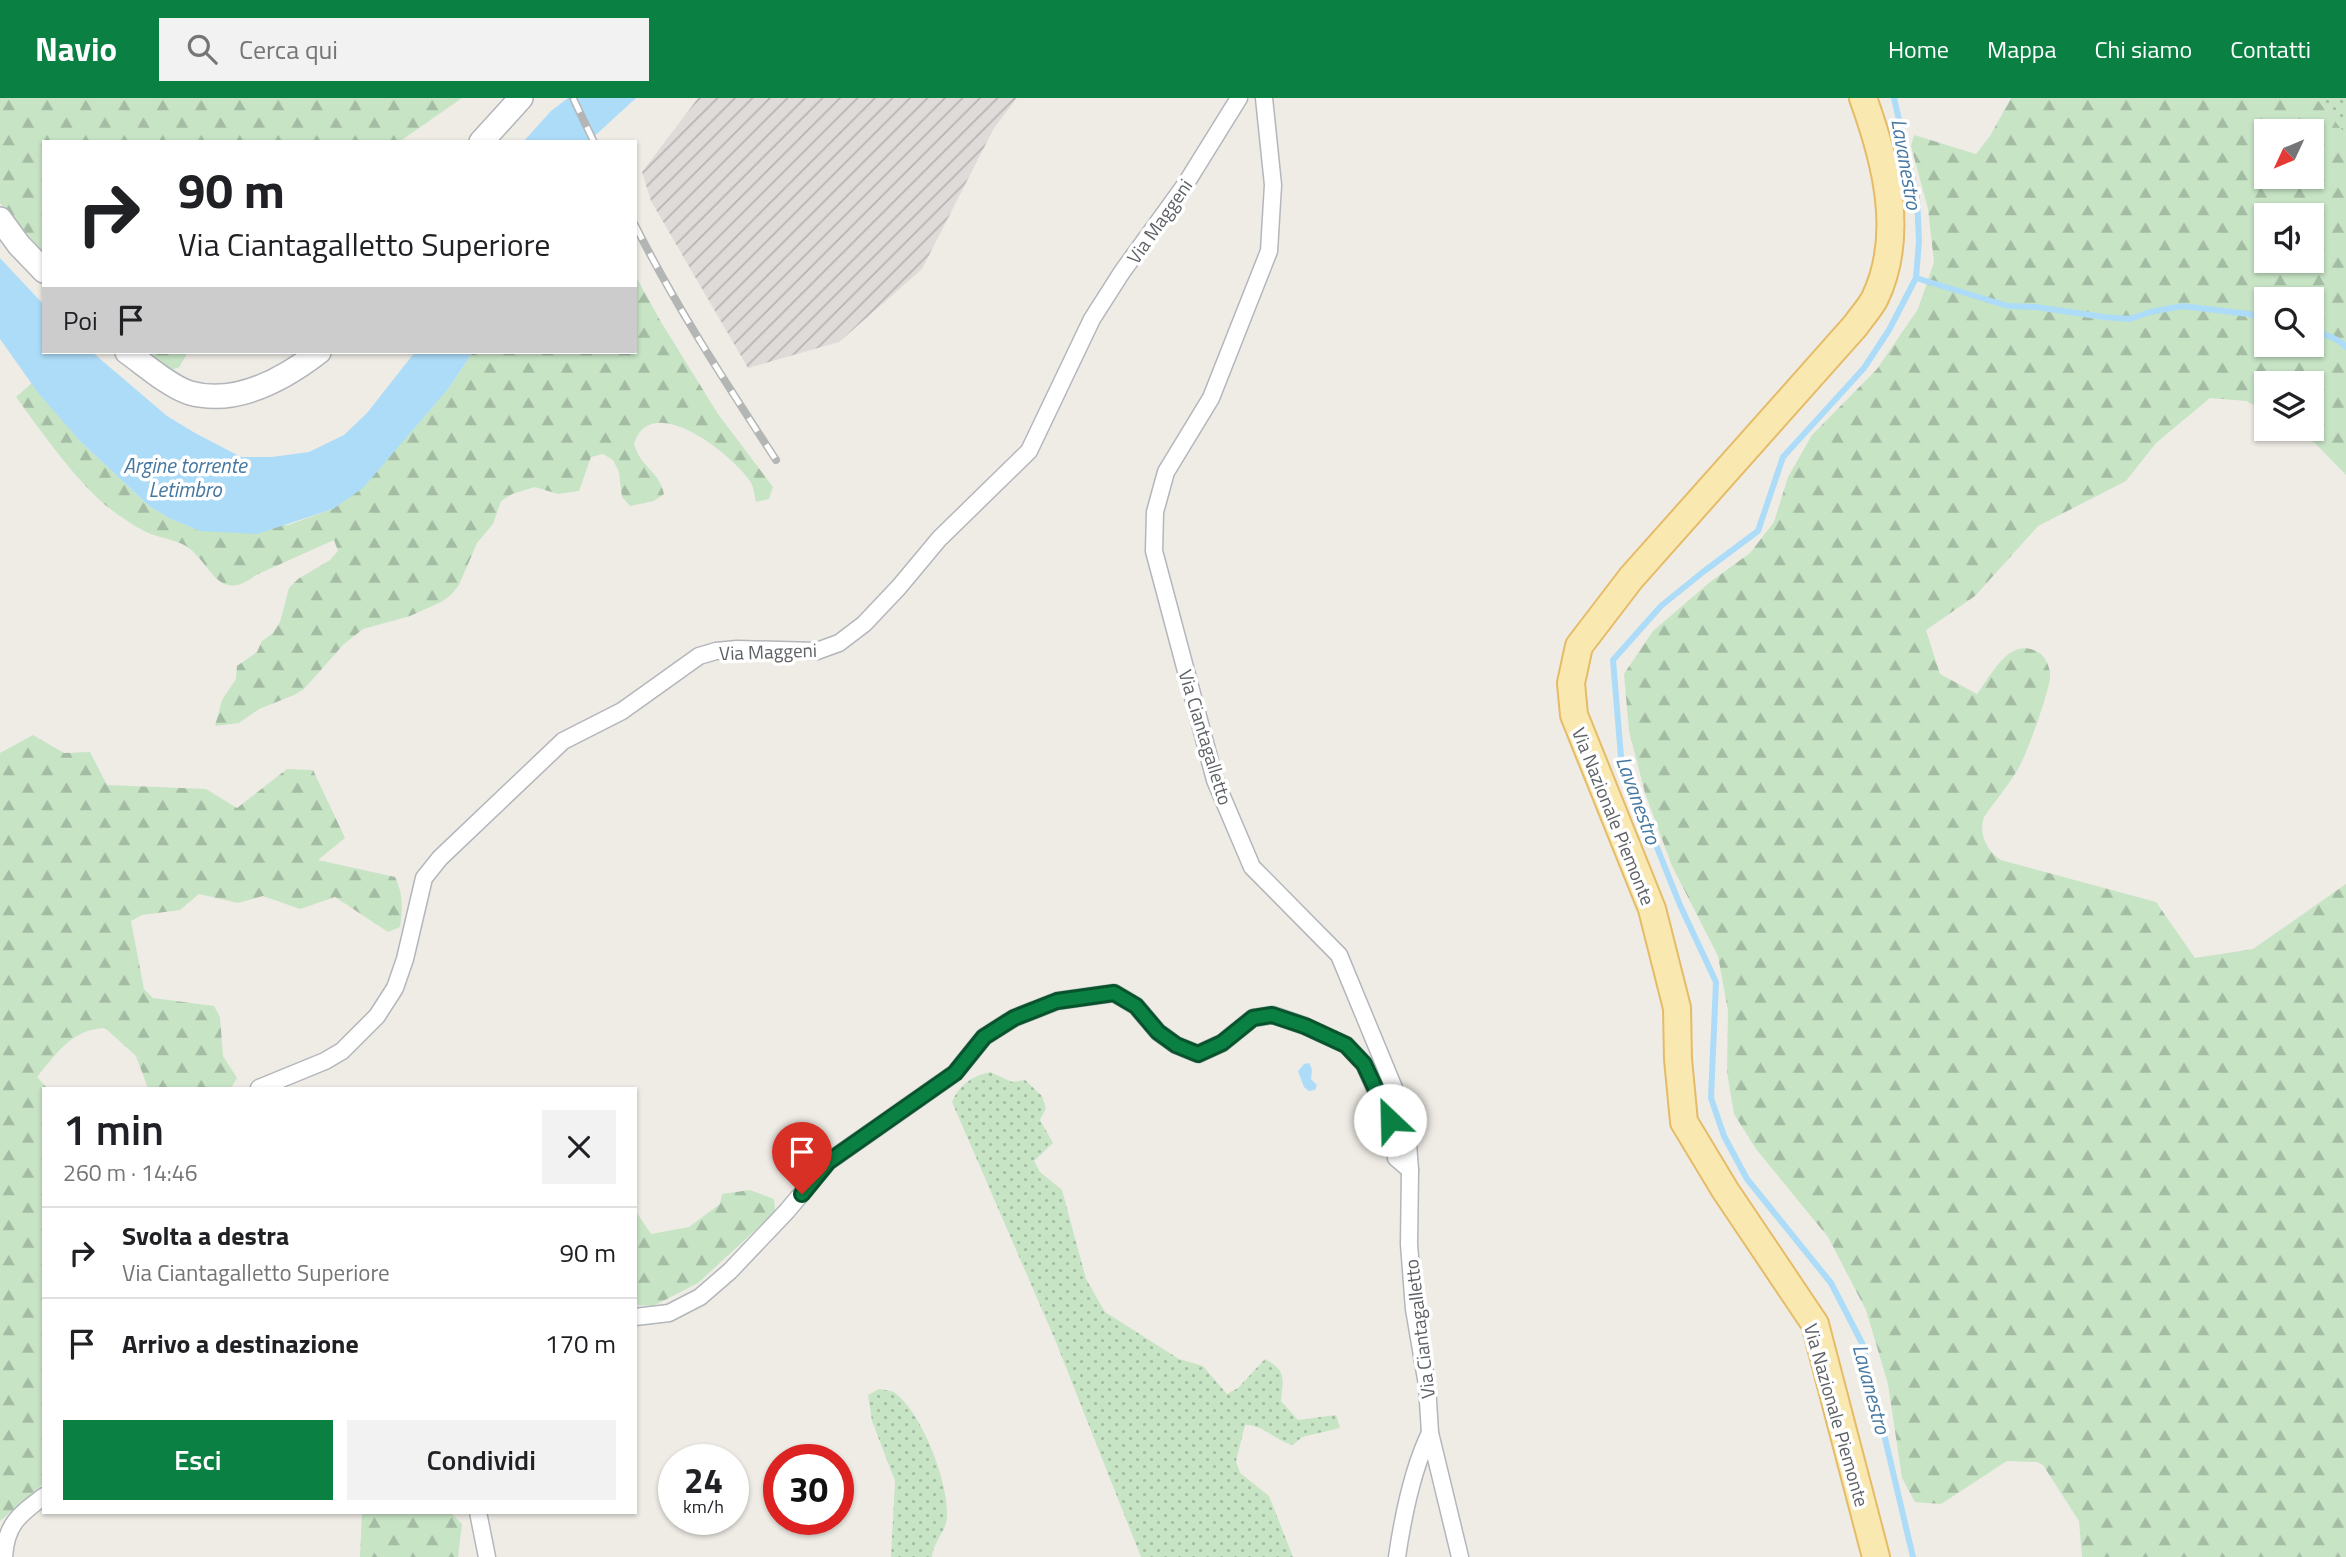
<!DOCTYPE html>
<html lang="it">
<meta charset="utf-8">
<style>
:root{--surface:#fff;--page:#f2f2f2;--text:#202124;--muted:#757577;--line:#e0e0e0;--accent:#0b8043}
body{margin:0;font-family:"Titillium Web",sans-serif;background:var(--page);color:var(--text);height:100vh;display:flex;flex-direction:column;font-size:26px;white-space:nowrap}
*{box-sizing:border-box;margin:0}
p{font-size:23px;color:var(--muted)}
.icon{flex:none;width:38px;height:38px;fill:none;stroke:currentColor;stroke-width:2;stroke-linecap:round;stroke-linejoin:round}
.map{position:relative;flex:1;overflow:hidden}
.sheet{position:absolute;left:42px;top:989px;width:595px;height:427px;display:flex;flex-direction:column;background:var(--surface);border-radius:0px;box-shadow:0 2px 5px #0004}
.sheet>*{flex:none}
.banner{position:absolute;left:42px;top:42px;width:595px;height:214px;border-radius:0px;box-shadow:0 2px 5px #0004;background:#fff;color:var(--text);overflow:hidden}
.needle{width:46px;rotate:226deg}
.fabs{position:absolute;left:2254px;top:21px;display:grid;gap:14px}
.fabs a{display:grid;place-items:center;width:70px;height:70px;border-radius:0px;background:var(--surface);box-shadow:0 2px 5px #0004;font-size:35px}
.speed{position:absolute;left:658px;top:1346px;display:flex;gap:14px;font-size:35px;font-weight:700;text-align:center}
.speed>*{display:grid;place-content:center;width:91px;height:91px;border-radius:50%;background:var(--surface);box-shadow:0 2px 5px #0004;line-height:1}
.speed small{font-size:18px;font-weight:400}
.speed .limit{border:10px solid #d22;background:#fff;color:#111}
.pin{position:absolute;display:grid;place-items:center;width:60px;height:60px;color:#fff;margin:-72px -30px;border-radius:50% 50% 50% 0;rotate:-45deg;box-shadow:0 0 7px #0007}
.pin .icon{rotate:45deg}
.me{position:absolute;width:77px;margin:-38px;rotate:336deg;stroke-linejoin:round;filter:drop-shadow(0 0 5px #0008)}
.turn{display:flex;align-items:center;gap:24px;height:147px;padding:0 21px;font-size:32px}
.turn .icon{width:91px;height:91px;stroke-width:2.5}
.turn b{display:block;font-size:49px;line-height:60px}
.then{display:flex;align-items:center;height:66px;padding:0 21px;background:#0003;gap:14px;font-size:26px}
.round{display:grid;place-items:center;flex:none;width:74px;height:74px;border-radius:0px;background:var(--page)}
.head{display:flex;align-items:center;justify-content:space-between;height:119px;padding:0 21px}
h1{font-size:42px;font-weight:600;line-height:52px}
.primary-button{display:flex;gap:14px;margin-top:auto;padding:14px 21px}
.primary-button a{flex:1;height:80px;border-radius:0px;background:var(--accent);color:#fff;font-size:28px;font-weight:600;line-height:80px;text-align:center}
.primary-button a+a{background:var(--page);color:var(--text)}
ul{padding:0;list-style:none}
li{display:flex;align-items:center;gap:21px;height:91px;padding:0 21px;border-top:2px solid var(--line)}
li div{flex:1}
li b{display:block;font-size:26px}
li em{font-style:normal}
header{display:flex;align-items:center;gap:42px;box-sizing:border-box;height:98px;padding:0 35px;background:var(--accent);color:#fff}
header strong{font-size:33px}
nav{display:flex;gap:38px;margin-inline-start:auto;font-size:24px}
.search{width:490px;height:63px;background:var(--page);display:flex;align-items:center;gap:18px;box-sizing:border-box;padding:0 24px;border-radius:0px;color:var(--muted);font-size:26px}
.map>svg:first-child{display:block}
</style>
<header>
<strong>Navio</strong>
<div class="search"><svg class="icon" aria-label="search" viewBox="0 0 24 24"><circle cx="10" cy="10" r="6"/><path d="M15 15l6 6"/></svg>Cerca qui</div>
<nav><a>Home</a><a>Mappa</a><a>Chi siamo</a><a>Contatti</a></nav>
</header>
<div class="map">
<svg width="2346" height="1459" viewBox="0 0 2346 1459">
<defs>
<pattern id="industrial-furrows" width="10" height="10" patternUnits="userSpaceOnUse" patternTransform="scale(1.75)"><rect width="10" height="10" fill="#dedbd8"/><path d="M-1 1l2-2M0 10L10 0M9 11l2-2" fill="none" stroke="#b7b5b3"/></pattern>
<pattern id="grass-dots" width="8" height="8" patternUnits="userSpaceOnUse" patternTransform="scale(1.75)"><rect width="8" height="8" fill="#c7e4c5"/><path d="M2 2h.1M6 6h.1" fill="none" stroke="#a5bca4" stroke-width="1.8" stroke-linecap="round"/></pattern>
<pattern id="forest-firs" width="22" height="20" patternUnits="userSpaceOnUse" patternTransform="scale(1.75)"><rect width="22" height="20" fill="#c7e4c5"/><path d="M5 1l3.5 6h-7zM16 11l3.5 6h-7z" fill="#a5bca4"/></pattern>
</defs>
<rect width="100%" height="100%" fill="#efece6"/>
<!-- industrial -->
<path fill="url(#industrial-furrows)" d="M698 0H1017L994 30 922 171 839 244 748 270 651 103 642 74Z"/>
<!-- grass -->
<g fill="url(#grass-dots)">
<path d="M2316 0H2346V37Z"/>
<path d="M990 974 1012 984 1025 982 1042 998 1046 1010 1040 1022 1053 1045 1034 1063 1040 1074 1062 1092 1086 1181 1105 1214 1179 1261 1203 1268 1227 1296 1238 1290 1265 1261C1287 1273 1283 1280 1281 1303L1298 1322 1336 1317 1340 1330 1302 1339 1293 1347C1274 1342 1264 1327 1245 1327L1236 1363 1240 1375 1269 1398 1293 1459H1141L1056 1244 952 1004C959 987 972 978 990 974Z"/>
<path d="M879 1291C885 1292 890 1292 895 1295 922 1315 949 1385 947 1419 946 1434 933 1444 932 1459H891L895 1383 872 1323 868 1297Z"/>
</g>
<!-- forest -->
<g fill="url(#forest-firs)" fill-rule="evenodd">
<path d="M0 0H462L399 44H44V155L0 105Z"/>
<path d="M2011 0H2316L2346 37V377L2316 346 2295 331H2312V285H2266V313L2246 303 2210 300 2156 345 2126 383 2038 428 1975 498 1926 532 1940 576 1977 596C1992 577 2010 535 2041 556 2047 561 2051 573 2050 580 2048 597 2027 656 2018 671 2008 688 1995 703 1984 719 1978 736 1987 753 2001 762L2156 804 2195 860 2253 851 2346 786V1459H2082L2079 1423 2043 1367 2037 1364 2007 1363 1941 1406 1915 1404 1902 1380 1888 1286 1866 1212 1828 1139 1756 1051 1734 1016 1727 974 1728 913 1718 858 1672 768 1645 695 1629 633 1624 576 1653 533 1710 484 1750 455 1774 424 1788 379 1812 337 1877 271 1918 211 1934 164 1928 111 1911 48 1914 37 1976 56 1990 38ZM2312 33V79H2266V33ZM2312 117V163H2266V117ZM2312 201V247H2266V201Z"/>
<path d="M635 177 661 224 718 316 773 389 769 401 756 404C754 397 754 388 750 383 734 360 676 312 647 328 640 332 637 338 634 345 640 370 659 372 664 396L654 403 630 408 622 399 619 374 613 362 603 356 591 359 579 393 558 396 535 389 512 396 501 403 493 426 477 445 459 487 451 497 441 504 410 518 363 531 343 547 304 591 294 597 259 611 239 625 215 628 222 602 236 581 237 568 257 554 262 543 273 535 280 524 289 490 298 481 330 462 338 453 334 442 256 477C219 506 212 468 189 450 179 443 166 441 154 437 141 433 124 421 113 413 79 388 41 333 16 299L32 285 80 343 149 408 171 421 200 433 288 427 333 411 407 338 448 291 473 254H635Z"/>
<path d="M144 254H188L179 269 172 272Z"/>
<path d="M33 637 64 655 90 654 107 687 206 691 237 710 287 671 313 672 345 740 318 762 395 779C403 795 403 811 400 829L388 834 335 799 300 811 263 798 238 805 199 796 180 812 142 817 131 823 144 891 153 900 214 908 220 919 223 958 237 980 231 990H148L136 958 105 930C72 931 57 955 37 979L47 990H44V1385L0 1423V655Z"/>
<path d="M635 1090 637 1091V1115L651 1136 689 1129 720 1106 722 1096 750 1092 774 1101 775 1114 698 1185 653 1208 635 1207Z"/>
<path d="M362 1414H450L462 1426 458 1459H360Z"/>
</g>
<!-- water -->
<g fill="#addcf8">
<path d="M568 0H636L588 44H523L551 13Z"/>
<path d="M0 160 44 207V254H92L167 318 195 335 241 359H271L309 354 344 337 367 315 415 254H473L448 291 363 390 333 411 257 436 200 433 171 421 149 408 80 343 39 296 0 241Z"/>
<path d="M1309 965 1312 971 1311 981 1317 987 1315 992 1309 993 1304 989 1298 973 1304 966Z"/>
</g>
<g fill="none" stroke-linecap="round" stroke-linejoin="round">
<!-- stream -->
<g stroke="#addcf8" stroke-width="6">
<path d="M1894 0 1917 99 1919 143 1916 180 1889 232 1864 270 1783 359 1758 433 1703 474 1661 508 1613 562 1621 659 1680 807 1716 884 1711 1000 1724 1038 1747 1081 1831 1185 1863 1247 1913 1459"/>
<path d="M1916 180 2008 208 2036 209 2104 219 2130 221 2150 214 2182 208 2249 216 2266 221"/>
<path d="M2312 233C2323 236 2338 240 2346 249"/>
</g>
<defs>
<g id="street">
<path d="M1264 0 1273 87 1269 153 1211 300 1166 374 1155 414 1154 453 1215 682 1252 769 1339 857 1406 1019 1410 1072 1409 1146 1414 1211 1427 1287 1430 1335 1460 1459"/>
<path d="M259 990 325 963 342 953 377 918 395 890 405 861 424 780 440 760 563 643 622 613 699 558 716 553 737 551 817 553 839 545 864 526 899 489 939 441 1029 353 1092 221 1122 174 1185 87 1239 0"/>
<path d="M635 1219 669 1215 700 1199 730 1173 787 1113 828 1064 955 975 984 939 1014 920 1057 903 1114 895 1136 908 1158 934 1176 947 1198 956 1222 945 1253 920 1273 917 1305 928 1346 947 1364 966 1389 1022 1396 1060 1410 1072"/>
<path d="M478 1414 487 1459"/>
<path d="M4 1459C6 1426 19 1417 44 1398"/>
<path d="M1397 1459C1403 1418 1412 1372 1430 1335"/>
</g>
<g id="secondary">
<path d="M481 44 521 0"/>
<path d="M0 121 19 147 44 173"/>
<path d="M127 254C144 266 170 289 190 295 237 308 284 281 319 254"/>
</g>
<path id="primary" d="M1863 0C1886 63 1905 137 1875 200 1870 210 1862 218 1856 227L1631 480 1579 548 1571 585 1574 617 1652 811 1677 910 1678 961 1684 1024 1725 1092 1815 1226 1876 1459"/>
</defs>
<!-- street casing -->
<use href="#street" stroke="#b3b6ba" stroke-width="19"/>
<!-- secondary casing -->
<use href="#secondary" stroke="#b2b5b9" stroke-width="26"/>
<!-- primary casing -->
<use href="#primary" stroke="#e6bb67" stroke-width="30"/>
<!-- street -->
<use href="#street" stroke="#fff" stroke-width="16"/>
<!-- secondary -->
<use href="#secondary" stroke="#fff" stroke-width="23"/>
<!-- primary -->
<use href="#primary" stroke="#f9e9b1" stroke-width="26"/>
<defs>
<g id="rail">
<path d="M573 0 594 44"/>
<path d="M635 127C676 209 726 285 776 362"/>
</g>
</defs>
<!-- rail casing -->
<use href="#rail" stroke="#b4b5b5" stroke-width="8"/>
<!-- rail -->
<use href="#rail" stroke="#fff" stroke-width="5" stroke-dasharray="16" stroke-linecap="butt"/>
</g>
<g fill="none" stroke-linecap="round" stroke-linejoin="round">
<defs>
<path id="route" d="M802 1096 828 1064 955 975 984 939 1014 920 1057 903 1114 895 1136 908 1158 934 1176 947 1198 956 1222 945 1253 920 1272 917 1305 928 1346 947 1364 966 1390 1022"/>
</defs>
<!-- route casing -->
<use href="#route" stroke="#07532c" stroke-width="18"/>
<!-- route -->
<use href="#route" stroke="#0b8043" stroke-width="12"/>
</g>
<g text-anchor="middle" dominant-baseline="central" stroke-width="7" stroke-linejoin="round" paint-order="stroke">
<!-- street labels -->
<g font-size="19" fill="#5e6165" stroke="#fff">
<text transform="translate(1159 123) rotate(-55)">Via Maggeni</text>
<text transform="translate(768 553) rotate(-2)">Via Maggeni</text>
<text transform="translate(1206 639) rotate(73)">Via Ciantagalletto</text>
<text transform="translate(1614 718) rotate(68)">Via Nazionale Piemonte</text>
<text transform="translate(1419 1231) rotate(-97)">Via Ciantagalletto</text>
<text transform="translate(1837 1317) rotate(74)">Via Nazionale Piemonte</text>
</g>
<!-- water labels -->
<g font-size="21" font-style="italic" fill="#4778a2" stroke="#fff">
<text transform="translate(1907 66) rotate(80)">Lavanestro</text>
<text x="185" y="367">Argine torrente<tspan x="185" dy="24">Letimbro</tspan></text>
<text transform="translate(1639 702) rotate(70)">Lavanestro</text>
<text transform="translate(1872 1291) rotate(75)">Lavanestro</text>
</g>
</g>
</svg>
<div class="fabs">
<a><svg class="needle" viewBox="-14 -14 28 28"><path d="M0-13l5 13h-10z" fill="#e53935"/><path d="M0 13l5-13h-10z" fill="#757577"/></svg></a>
<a><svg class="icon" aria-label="sound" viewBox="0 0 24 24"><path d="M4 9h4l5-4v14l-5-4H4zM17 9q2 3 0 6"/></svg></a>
<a><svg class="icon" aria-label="search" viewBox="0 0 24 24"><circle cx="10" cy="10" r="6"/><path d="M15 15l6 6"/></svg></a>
<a><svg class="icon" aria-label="layers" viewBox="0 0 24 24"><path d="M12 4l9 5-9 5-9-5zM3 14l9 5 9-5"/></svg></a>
</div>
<div class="speed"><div>24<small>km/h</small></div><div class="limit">30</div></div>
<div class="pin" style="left:802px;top:1096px;background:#d93025"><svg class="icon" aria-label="arrive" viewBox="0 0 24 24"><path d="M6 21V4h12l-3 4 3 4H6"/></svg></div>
<svg class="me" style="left:1390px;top:1022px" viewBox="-20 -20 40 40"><circle r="19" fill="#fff"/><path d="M0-13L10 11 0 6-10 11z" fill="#0b8043"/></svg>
<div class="banner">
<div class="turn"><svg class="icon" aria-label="right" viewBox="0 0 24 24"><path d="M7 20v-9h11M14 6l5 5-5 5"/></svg><div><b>90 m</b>Via Ciantagalletto Superiore</div></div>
<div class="then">Poi<svg class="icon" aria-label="arrive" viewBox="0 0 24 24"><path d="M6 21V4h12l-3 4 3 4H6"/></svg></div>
</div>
<section class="sheet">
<div class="head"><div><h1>1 min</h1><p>260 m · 14:46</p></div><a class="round"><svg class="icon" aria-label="close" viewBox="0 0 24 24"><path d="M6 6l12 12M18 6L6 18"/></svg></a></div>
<ul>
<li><svg class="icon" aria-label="right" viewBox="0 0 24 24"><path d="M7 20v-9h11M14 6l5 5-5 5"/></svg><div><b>Svolta a destra</b><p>Via Ciantagalletto Superiore</p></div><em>90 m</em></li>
<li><svg class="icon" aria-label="arrive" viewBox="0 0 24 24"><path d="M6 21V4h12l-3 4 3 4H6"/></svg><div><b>Arrivo a destinazione</b></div><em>170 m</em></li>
</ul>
<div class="primary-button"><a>Esci</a><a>Condividi</a></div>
</section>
</div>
